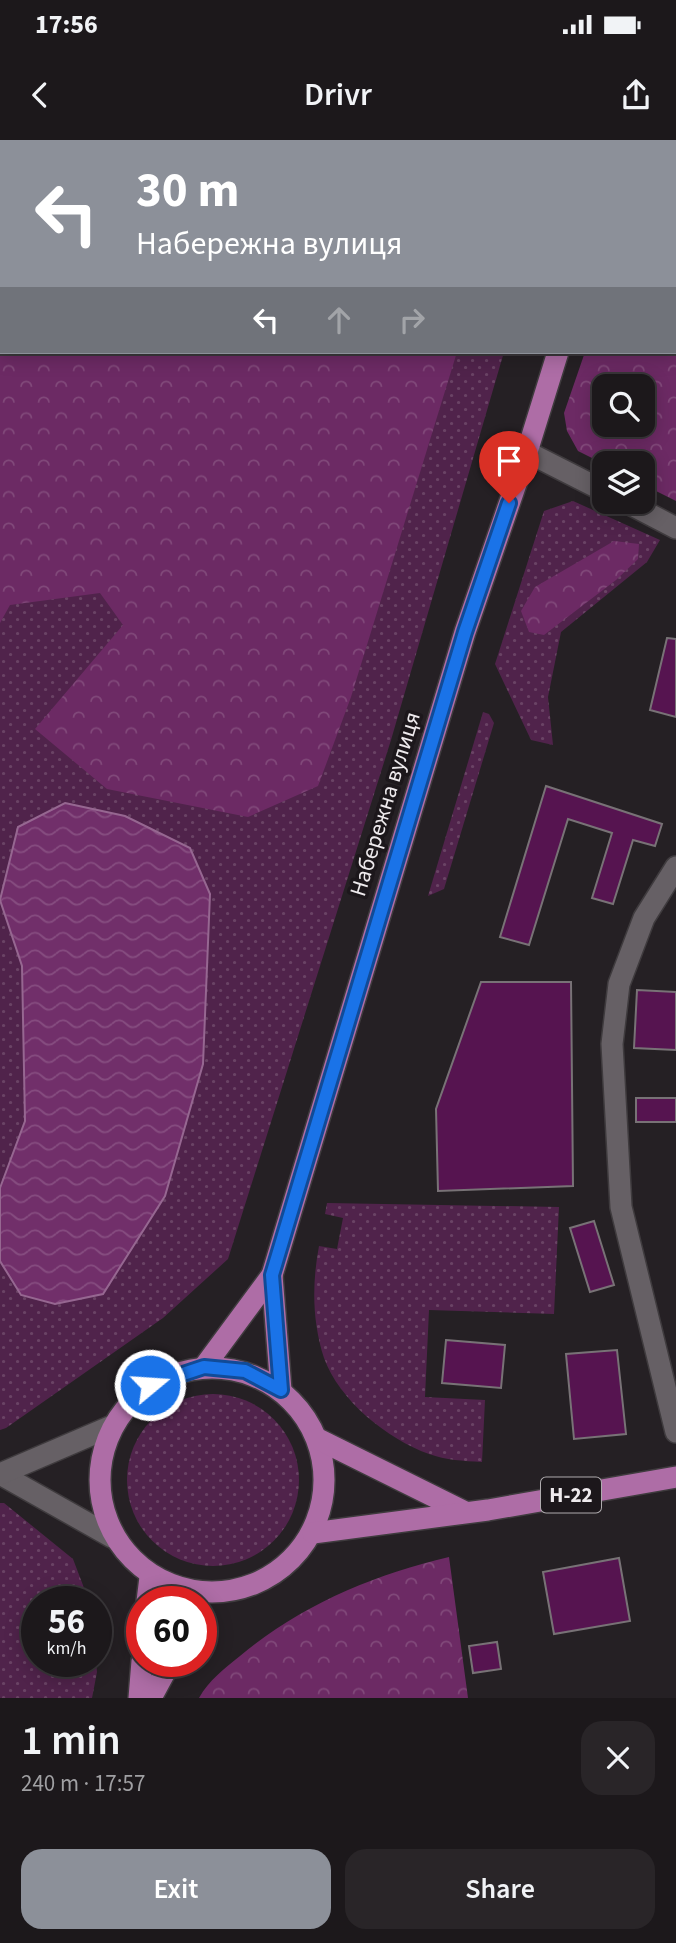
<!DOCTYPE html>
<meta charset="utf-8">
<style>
:root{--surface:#1c181b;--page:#292528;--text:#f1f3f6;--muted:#a0a0a3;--line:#3a373a;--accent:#8c9099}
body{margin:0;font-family:"Source Sans 3",sans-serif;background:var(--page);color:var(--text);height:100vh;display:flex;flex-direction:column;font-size:26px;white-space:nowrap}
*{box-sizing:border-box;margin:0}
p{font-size:23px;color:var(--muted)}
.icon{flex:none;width:38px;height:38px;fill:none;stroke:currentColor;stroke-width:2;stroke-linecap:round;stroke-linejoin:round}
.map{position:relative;height:1558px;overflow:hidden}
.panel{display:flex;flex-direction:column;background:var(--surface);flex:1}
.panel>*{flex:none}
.top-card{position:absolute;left:0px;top:0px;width:677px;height:214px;box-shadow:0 4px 18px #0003,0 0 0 2px var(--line);background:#8c9099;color:#fff;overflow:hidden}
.buttons{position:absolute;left:592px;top:234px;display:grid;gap:14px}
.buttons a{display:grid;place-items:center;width:63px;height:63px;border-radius:14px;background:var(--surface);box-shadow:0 4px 18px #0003,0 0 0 2px var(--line);font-size:35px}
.speed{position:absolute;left:21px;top:1446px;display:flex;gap:14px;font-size:35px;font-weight:700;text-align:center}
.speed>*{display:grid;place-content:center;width:91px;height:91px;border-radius:50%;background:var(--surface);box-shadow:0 4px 18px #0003,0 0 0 2px var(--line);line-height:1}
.speed small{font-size:18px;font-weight:400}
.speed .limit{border:10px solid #d22;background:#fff;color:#111}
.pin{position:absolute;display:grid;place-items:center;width:60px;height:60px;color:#fff;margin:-72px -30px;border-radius:50% 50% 50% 0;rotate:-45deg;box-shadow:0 0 7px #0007}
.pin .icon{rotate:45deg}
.me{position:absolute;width:77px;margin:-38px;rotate:72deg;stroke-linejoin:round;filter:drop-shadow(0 0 5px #0008)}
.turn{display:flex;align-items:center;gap:24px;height:147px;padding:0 21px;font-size:32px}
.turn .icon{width:91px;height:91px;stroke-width:2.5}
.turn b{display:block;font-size:49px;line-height:60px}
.lanes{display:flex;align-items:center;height:66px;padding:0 21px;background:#0003;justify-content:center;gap:35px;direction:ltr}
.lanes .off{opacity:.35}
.round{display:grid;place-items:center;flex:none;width:74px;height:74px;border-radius:21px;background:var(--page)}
.head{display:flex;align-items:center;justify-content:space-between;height:119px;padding:0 21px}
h1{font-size:42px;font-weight:600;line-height:52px}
.primary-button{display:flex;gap:14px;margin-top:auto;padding:14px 21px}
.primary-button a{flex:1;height:80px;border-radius:21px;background:var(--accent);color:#fff;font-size:28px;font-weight:600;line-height:80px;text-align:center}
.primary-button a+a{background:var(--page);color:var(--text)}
.status{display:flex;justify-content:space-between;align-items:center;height:49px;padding:0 35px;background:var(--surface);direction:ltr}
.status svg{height:19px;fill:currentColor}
header{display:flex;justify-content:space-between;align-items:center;height:91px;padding:0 21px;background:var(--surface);font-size:32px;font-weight:600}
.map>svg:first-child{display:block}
</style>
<div class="status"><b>17:56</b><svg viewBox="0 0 49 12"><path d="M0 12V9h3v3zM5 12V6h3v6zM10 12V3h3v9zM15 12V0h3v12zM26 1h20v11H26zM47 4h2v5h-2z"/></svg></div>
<header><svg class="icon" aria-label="back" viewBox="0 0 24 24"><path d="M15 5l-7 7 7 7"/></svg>Drivr<svg class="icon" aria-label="share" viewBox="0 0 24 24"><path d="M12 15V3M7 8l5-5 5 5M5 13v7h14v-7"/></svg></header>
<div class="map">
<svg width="676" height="1558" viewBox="0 0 676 1558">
<defs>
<pattern id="grass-dots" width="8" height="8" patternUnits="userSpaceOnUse" patternTransform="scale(1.75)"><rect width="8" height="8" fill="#50234b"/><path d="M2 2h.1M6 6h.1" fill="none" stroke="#6a4365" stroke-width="1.8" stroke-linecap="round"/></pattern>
<pattern id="forest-crowns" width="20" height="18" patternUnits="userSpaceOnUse" patternTransform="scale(1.75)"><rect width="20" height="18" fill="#6c2a64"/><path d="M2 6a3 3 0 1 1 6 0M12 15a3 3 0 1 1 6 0" fill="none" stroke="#81497a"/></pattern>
<pattern id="water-waves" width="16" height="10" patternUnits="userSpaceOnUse" patternTransform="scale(1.75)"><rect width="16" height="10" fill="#712f6a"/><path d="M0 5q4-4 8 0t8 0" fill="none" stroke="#864d80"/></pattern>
</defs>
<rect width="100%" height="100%" fill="#252024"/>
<!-- grass -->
<g fill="url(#grass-dots)">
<path d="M0 0H566L2 2V212H504L391 600 228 1119 163 1178 6 1288 0 1290Z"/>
<path d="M573 361 660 400 647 422 561 492 548 557 553 605 531 600 495 524 544 371Z"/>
<path d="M483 572 489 574 494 583 444 749 428 756Z"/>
<path d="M327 1063 559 1067 554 1174 429 1170 425 1257 485 1260 482 1322C463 1321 446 1320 429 1314 387 1299 339 1260 324 1218 312 1181 312 1143 319 1106L337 1109 343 1078 325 1074Z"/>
<circle cx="213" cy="1340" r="86"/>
<path d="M0 1363H4L73 1419 89 1461H37V1521H96L97 1532 92 1558H0Z"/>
</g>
<!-- forest -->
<g fill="url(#forest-crowns)" fill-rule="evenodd">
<path d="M0 0H525V2H2V212H457L351 557 318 646 248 677 107 649 35 589 123 485 100 453 10 465 0 483Z"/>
<path d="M676 102V361L642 344V324H604L578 311 567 291 564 273 585 212H676ZM604 247H642V285H604Z"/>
<path d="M614 401 639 404 638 419 616 440 544 495 529 492 521 471 535 447Z"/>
<path d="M449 1417 468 1558H199C209 1540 224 1529 240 1516 301 1465 373 1435 449 1417Z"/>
</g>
<!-- water -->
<path fill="url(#water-waves)" stroke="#966791" stroke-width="2" d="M65 663 125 676 190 708 210 754 203 924 165 1056 103 1154 55 1164 21 1155 0 1121V1048L25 981 22 826 0 760 18 687Z"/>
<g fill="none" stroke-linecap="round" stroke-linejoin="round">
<!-- river -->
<g stroke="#712f6a" stroke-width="52">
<path d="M190 0 197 2"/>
<path d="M676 151V152"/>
</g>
</g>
<!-- building -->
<g fill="#561450" stroke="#787276" stroke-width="2">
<path d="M667 498 676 499V577L650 570Z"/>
<path d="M546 646 662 684 655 706 633 700 613 764 592 758 612 693 568 679 529 805 500 797Z"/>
<path d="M481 842H571L573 1046 438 1051 436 969Z"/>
<path d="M637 850 676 852V910L634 908Z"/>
<rect x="636" y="958" width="40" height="24"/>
<path d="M594 1081 614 1145 590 1152 570 1088Z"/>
<path d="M446 1200 505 1205 501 1248 442 1243Z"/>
<path d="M617 1210 626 1294 574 1299 566 1214Z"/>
<path d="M619 1418 630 1481 554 1494 543 1432Z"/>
<path d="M497 1502 501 1529 473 1533 469 1506Z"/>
</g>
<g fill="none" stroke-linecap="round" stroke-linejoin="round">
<defs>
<g id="minor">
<path d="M527 312 604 351"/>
<path d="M626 362 676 388"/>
<path d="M676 727 644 778 619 844 612 904 621 1067 676 1292"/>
</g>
<g id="tertiary">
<path d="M0 1334 112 1397"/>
<path d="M0 1334 112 1286"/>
</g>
<g id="primary">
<path d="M621 2V0"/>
<path d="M272 1135 281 1250"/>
<path d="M204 1227 272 1135 465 492 527 312 558 212"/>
<circle cx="212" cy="1340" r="112"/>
<path d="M318 1299 465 1372"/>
<path d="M313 1393 488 1370 676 1337"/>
<path d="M147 1461 150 1437"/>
<path d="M139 1558 142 1521"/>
<path d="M151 1558 171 1521"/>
</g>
</defs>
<!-- minor casing -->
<use href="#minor" stroke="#3f3b3e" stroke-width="24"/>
<!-- tertiary casing -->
<use href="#tertiary" stroke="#3f3b3e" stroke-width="24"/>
<!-- primary casing -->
<use href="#primary" stroke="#3f3b3e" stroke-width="24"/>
<!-- minor -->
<use href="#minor" stroke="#666065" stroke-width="21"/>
<!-- tertiary -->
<use href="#tertiary" stroke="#666065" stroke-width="21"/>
<!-- primary -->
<use href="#primary" stroke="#ae6da6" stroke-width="21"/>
</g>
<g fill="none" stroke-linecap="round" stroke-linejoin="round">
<defs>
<path id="route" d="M150 1245 204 1227 245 1231 281 1250 272 1135 465 492 509 363"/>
</defs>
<!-- route casing -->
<use href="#route" stroke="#114b97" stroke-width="18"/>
<!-- route -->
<use href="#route" stroke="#1a73e8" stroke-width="12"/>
</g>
<g text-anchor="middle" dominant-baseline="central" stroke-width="7" stroke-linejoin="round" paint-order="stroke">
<!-- shield labels -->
<rect fill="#1c171b" stroke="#afabae" stroke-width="2" x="541" y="1337.5" width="60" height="35" rx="5"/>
<g font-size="21" font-weight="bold" fill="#eeeaed">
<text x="571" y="1355">Н-22</text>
</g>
<!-- street labels -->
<g font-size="23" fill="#eeeaed" stroke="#1c171b">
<text transform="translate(385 664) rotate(-73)">Набережна вулиця</text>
</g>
</g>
</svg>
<div class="buttons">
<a><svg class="icon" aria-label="search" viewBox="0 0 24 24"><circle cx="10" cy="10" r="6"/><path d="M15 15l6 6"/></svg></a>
<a><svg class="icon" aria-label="layers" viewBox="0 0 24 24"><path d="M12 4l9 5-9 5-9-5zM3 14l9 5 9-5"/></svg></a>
</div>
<div class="speed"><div>56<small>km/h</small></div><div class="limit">60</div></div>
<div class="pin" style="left:509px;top:363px;background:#d93025"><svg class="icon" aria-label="arrive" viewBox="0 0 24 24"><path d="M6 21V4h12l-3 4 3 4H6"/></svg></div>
<svg class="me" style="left:150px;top:1245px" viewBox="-20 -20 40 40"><circle r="17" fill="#1a73e8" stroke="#fff" stroke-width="3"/><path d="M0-11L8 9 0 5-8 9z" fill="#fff"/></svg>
<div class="top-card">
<div class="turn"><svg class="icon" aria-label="left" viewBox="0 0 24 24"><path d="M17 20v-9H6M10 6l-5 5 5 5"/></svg><div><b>30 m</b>Набережна вулиця</div></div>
<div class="lanes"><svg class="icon" aria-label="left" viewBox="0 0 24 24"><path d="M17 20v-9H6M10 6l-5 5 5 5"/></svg><svg class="icon off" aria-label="ahead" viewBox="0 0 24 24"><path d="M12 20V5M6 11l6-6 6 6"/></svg><svg class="icon off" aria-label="right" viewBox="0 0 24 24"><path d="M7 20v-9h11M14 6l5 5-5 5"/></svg></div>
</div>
</div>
<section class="panel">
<div class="head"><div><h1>1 min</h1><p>240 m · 17:57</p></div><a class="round"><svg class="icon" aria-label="close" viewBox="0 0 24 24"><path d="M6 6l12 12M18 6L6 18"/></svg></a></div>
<div class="primary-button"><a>Exit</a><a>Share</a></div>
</section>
